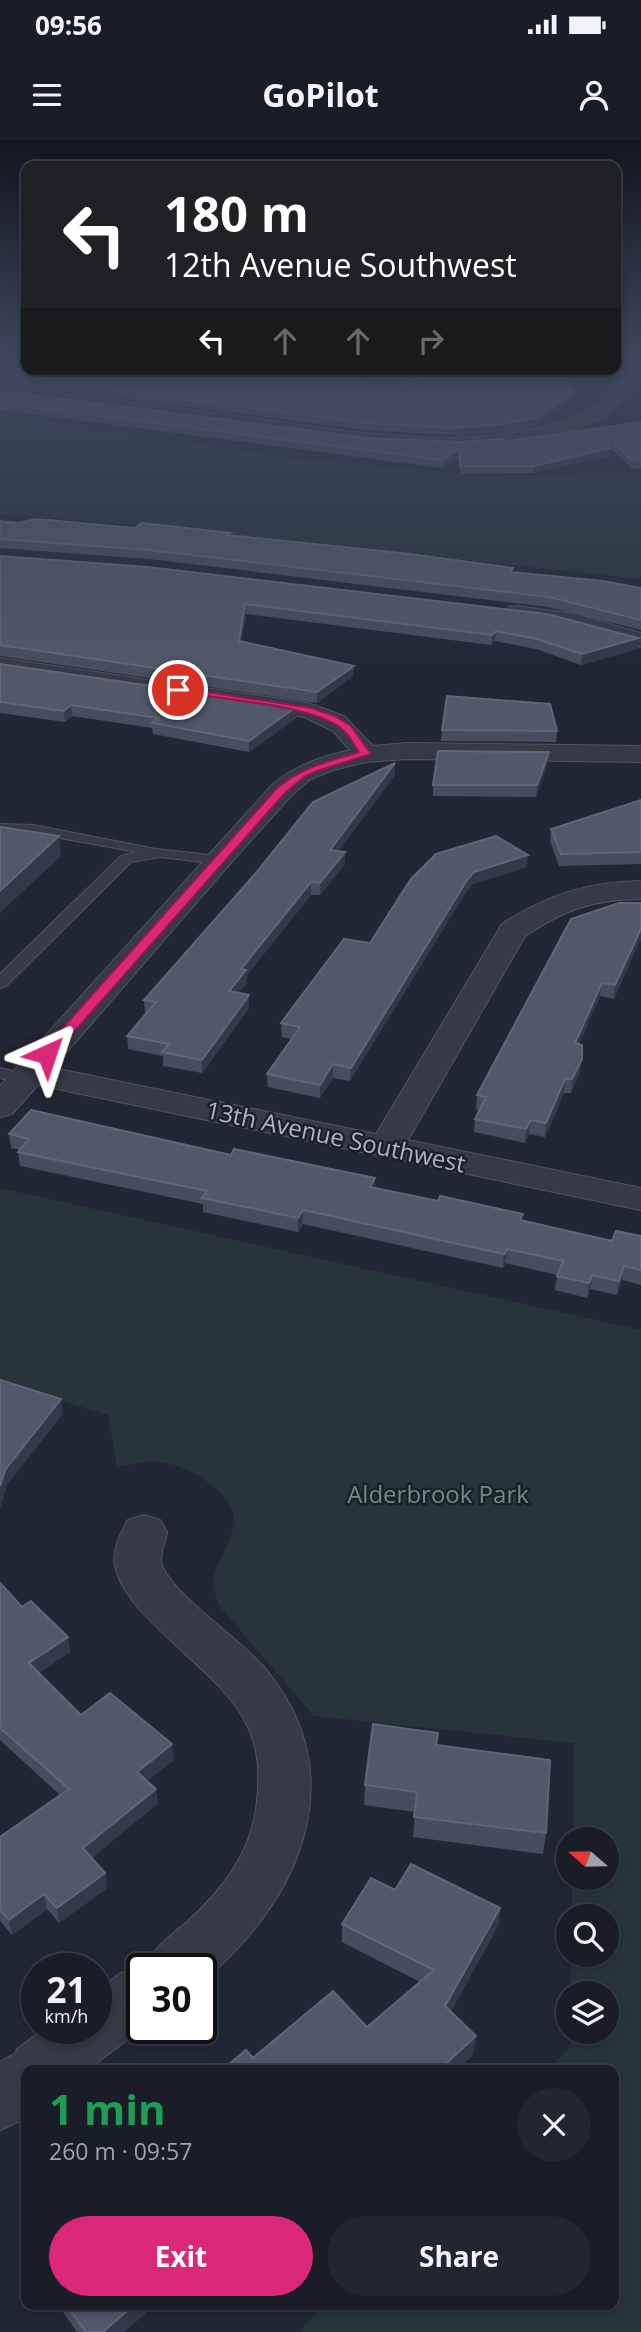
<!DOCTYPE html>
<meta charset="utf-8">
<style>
:root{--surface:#1a1d28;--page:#232630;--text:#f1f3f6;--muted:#9fa2a8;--line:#383b45;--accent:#db2777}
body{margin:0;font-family:"Open Sans",sans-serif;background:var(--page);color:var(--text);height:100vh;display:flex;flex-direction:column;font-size:26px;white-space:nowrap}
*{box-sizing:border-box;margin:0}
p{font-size:23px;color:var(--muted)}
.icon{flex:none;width:38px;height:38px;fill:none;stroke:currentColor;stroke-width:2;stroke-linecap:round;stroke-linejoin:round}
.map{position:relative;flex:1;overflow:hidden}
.side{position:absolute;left:21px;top:1925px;width:598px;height:245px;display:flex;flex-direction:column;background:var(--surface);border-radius:14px;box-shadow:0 4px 10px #0003,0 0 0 2px var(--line)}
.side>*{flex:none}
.top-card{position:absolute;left:21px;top:21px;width:600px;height:214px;border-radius:14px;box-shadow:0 4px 10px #0003,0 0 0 2px var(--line);background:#202124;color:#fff;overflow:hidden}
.needle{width:46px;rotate:290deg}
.buttons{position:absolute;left:556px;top:1687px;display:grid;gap:14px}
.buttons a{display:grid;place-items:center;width:63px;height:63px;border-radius:50%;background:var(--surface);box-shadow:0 4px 10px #0003,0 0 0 2px var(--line);font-size:35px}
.speed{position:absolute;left:21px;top:1813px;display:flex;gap:14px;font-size:35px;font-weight:700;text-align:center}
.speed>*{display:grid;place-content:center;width:91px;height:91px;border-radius:50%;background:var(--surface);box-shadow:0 4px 10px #0003,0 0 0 2px var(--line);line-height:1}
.speed small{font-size:18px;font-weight:400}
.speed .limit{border:4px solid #111;border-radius:10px;background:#fff;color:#111}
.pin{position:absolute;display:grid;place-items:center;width:60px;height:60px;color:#fff;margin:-30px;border:4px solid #fff;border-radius:50%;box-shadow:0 2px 7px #0007}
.me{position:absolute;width:77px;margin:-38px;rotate:42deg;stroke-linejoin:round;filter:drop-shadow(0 0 5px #0008)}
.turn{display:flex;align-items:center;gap:24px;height:147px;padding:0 28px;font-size:32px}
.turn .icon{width:91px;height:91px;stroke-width:2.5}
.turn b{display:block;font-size:49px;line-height:60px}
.lanes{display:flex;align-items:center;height:66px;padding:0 28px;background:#0003;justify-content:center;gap:35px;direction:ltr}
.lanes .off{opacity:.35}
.round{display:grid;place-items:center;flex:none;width:74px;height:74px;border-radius:37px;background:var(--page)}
.overview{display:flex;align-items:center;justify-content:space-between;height:119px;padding:0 28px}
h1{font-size:42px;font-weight:700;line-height:52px;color:#1e9e55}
.button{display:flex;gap:14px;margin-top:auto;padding:14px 28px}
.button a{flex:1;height:80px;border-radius:42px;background:var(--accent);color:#fff;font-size:28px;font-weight:700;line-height:80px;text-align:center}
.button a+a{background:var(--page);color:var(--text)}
.status{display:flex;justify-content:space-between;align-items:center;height:49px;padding:0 35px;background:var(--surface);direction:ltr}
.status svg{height:19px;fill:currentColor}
header{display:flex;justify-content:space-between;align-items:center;height:91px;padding:0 28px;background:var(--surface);font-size:32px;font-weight:700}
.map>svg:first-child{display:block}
</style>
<div class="status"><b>09:56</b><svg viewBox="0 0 49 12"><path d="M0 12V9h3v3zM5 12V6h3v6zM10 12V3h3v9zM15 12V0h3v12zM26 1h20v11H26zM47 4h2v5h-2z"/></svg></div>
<header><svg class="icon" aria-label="menu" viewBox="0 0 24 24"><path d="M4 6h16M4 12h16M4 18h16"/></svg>GoPilot<svg class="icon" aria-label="person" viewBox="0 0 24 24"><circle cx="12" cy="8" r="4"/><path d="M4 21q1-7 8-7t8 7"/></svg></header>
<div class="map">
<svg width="641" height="2192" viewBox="0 0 641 2192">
<rect width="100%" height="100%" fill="#222736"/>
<!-- green -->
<g fill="#27353a">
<path d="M0 274 294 318 486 336 641 332V439L152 386 0 374Z"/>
<path d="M0 1048 641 1190V2192H298L324 2165H614V1930H548L570 1907V1892H607V1853H571V1815H607V1776H572V1738H607V1699H573L574 1603 314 1576 221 1468C200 1430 230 1418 234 1382 237 1353 185 1324 160 1322 147 1320 131 1325 117 1326L108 1275 0 1242Z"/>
</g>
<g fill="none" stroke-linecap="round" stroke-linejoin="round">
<defs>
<g id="lane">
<path d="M0 684 33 685 156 709 218 716 225 720 218 724 161 717 131 722 6 846 0 848V834L121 716 137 712 33 693 0 692Z"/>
<path d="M0 928 31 935 34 939 25 944 0 938Z"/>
</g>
<g id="street">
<path d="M641 227V240C627 255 613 273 593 281 485 329 345 300 232 285 154 274 77 265 0 255V245C79 256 158 265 237 276 347 290 472 317 579 276 603 266 619 245 636 228Z"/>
<path d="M435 229H462L460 232 405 246C396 259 369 258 358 246L373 238 393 239Z"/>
<path d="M517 466 575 474 641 493V507L573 487 509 477 506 472 509 467Z"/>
<path d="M0 518 308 563 344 576 373 606 407 603 641 606V622L407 619 366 622 333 630 309 640 290 657 235 718 53 928 376 994 502 784C547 755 588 742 641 741V759C592 760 566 769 525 796L408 1000 641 1048V1070L38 945 12 974 0 977V946L272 645C296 625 320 617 350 610L333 591 304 577 0 532Z"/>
<path d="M144 1375 160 1380 167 1392C165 1403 158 1418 163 1428 177 1457 237 1497 262 1525 357 1634 300 1761 201 1843V1829H142L143 1888 87 1930H26V1978L0 1990V1922L15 1914 17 1909 45 1888H96V1851L121 1833 142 1825 146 1826C155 1806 171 1796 188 1781 219 1753 248 1717 255 1675 260 1646 261 1614 248 1587 224 1531 124 1479 115 1425 112 1410 121 1392 128 1380Z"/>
</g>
</defs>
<!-- lane casing -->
<use href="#lane" stroke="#505461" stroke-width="2"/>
<!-- street casing -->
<use href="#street" stroke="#505461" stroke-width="2"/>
<!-- lane -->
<use href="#lane" fill="#363a46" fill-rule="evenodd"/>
<!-- street -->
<use href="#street" fill="#363a46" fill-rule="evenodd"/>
</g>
<!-- wall -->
<g fill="#474d5e">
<path d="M0 219 423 229 393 236H372L361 243 368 248 382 251 574 259 533 287 496 293 453 295 366 290 0 243Z"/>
<path d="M0 251 367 298 461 302 502 299V302L641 282V329L632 328 609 307V316L533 333 460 334 459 317 443 328 0 270Z"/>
<path d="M0 381 19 383 230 393V396L513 428 512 432 641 448V490L548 467 149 419 0 408Z"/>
<path d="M0 416 638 498 637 509 581 525 536 509 495 501 491 505 246 474 241 502 353 536 317 563 0 516Z"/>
<path d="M0 524 296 578 249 612 153 594 152 588 72 576 65 582 0 573Z"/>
<path d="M442 590 557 591 556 602 441 601Z"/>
<path d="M549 612 548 623 536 657 433 656V645Z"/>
<path d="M395 635 338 711 345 712V724L320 755H311L247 835V843L238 853 249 855V868L202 933 163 926V916L128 909 127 896 146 873H145L144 860 256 733Z"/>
<path d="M641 660V724L559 726 550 701 551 689Z"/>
<path d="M527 727 473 744 466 752 350 941 333 938 320 958 268 947 267 934 292 899 282 897 281 883 370 803 411 739Z"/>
<path d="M641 763V802H639L614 859 600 856 579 904 582 919 580 932 571 953H564L545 997 529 994 525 1003 474 992 475 979 479 970 476 969 477 955Z"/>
<path d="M9 994 375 1048 612 1101 641 1096V1145L622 1140 617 1155 590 1149 587 1158 555 1150 557 1135 505 1123 503 1128 303 1084 298 1092 203 1072V1064L20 1026 18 1012 20 1010 11 1008Z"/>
<path d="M0 1443 22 1467 68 1497 70 1512 39 1533 81 1575 174 1620 147 1641 156 1649 157 1664 91 1718 105 1733 107 1748 59 1783 47 1769 12 1795 0 1781V1697L60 1655 0 1600Z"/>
<path d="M438 1593 437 1605 546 1693 543 1714 413 1697 415 1672 364 1665 365 1645Z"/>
<path d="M395 1750 500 1768 498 1786 451 1871 474 1914 456 1930H222L253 1918 367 1887 420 1842 342 1802V1784Z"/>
<path d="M58 2165H155L124 2192H77Z"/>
</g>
<!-- shaded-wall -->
<g fill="#333949">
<path d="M372 229V236L355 246V239Z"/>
<path d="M393 229H423L393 236Z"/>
<path d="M575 252 574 259 533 287 496 293 453 295V288Z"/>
<path d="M610 308 609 316 533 333 534 326Z"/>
<path d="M459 309V317L443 328V320Z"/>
<path d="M245 464 246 474 239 512V501Z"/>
<path d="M496 491 495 501 491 505 492 495Z"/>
<path d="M638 498 637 509 581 525 582 514Z"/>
<path d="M354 526 353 536 317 563V552Z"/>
<path d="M71 565 72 576 65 582 64 571Z"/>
<path d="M296 567V578L249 612V601Z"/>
<path d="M549 612 548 623 536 657 537 645Z"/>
<path d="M395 623V635L330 722V710Z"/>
<path d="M59 696 61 716 0 773V751Z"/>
<path d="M345 712V724L320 755V743Z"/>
<path d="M528 715 527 727 473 744 466 752 350 941 351 928 467 740 474 732Z"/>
<path d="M311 742V755L247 835V843L229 864V851L241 829Z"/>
<path d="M641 789V802H639L614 859 615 845Z"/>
<path d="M602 843 600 856 574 917 575 903Z"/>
<path d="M249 855V868L202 933V920Z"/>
<path d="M582 919 580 932 571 953 572 939Z"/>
<path d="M333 924V938L320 958V945Z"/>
<path d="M565 939 564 953 545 997 546 983Z"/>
<path d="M531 980 529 994 525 1003 526 989Z"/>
<path d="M375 1038V1052L370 1047Z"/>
<path d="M303 1070V1084L298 1092V1078Z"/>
<path d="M507 1109 505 1123 503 1128 504 1114Z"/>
<path d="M624 1126 622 1140 617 1155 619 1141Z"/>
<path d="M592 1135 590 1149 587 1158 589 1143Z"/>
<path d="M61 1259 63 1274 7 1345 0 1369V1346L5 1330Z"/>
<path d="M68 1497 70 1512 32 1538 29 1523Z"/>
<path d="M172 1604 174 1620 139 1648 137 1632Z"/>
<path d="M156 1649 157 1664 85 1724 83 1708Z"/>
<path d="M105 1733 107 1748 59 1783 57 1768Z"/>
<path d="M44 1754 47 1769 12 1795 9 1780Z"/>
<path d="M500 1768 498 1786 444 1884 445 1866Z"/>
<path d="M476 1896 474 1914 456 1930H439Z"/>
<path d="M134 2165H155L124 2192H103Z"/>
</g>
<!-- building -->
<g fill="#525869" stroke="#616677" stroke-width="2">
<path d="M0 219H26V229H371L355 239 368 248 382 251 396 249 407 241 455 229H561L575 252 533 279 496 285 453 288 366 283 0 235Z"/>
<path d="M0 251 367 298 461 302 502 299 496 303 641 282V321L632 320 607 297 610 308 534 326H460L459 309 443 320 0 263Z"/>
<path d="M36 379 135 388 142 383 230 393 227 395 410 414 513 428 510 432 603 441 641 448V480L549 457 149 410 0 399V381L19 383Z"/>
<path d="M0 416 148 427 547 474 638 498 582 514 537 499 496 491 492 495 245 464 239 501 354 526 317 552 0 505Z"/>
<path d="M0 524 296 567 249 601 152 583 158 578 71 565 64 571 0 562Z"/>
<path d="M447 556 550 564 557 591 442 590Z"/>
<path d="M438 611 549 612 537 645H433Z"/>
<path d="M395 623 330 710 345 712 320 743 311 742 241 829 246 830 229 851 249 855 202 920 162 912 169 904 127 896 156 862 144 860 256 733 313 662Z"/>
<path d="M641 660V712L561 714 551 689Z"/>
<path d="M0 687 59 696 0 751Z"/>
<path d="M496 696 528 715 474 732 467 740 351 928 333 924 320 945 267 934 300 887 281 883 344 799 370 803 411 739 436 714Z"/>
<path d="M619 763H641V789L615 845 602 843 575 903 582 905V919L572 939H565L546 983 531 980 526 989 475 979 486 957 477 955 571 779Z"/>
<path d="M31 970 231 1015 234 1009 375 1038 370 1047 438 1061 440 1056 523 1074 520 1080 612 1101 616 1091 641 1096V1130L624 1126 619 1141 592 1135 589 1143 557 1136 563 1121 507 1109 504 1114 303 1070 298 1078 202 1058 207 1051 18 1012 29 999 9 994Z"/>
<path d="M0 1240 61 1259 5 1330 0 1346Z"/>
<path d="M0 1443 22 1467 31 1461 68 1497 29 1523 81 1575 110 1553 172 1604 137 1632 156 1649 83 1708 105 1733 57 1768 44 1754 9 1780 0 1770V1697L69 1649 0 1588Z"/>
<path d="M373 1584 438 1593 436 1605 550 1620 546 1693 414 1677 417 1652 365 1645Z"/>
<path d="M411 1724 500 1768 445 1866 476 1896 439 1930H222L246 1910 253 1918 333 1851 367 1887 434 1830 342 1784 371 1738 395 1750Z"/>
<path d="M66 2165H134L103 2192H86Z"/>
</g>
<!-- sky -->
<linearGradient id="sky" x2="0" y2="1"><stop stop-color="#13151e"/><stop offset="0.42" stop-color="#3e475d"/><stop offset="1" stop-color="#3e475d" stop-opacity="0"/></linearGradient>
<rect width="641" height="526" fill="url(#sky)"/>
<!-- route -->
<path fill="#db2777" stroke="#8e194d" stroke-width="2" d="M175 547 312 568 335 576 351 586 371 614 317 631 304 637 285 653 52 917H42V911L277 648C304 626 327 622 359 612 354 605 350 596 343 590 316 565 217 559 178 552H175Z"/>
<g text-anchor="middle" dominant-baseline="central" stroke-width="5" stroke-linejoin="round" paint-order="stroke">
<!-- street labels -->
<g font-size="24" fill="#b0b4c3" stroke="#1b1f2b">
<text transform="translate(336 996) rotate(12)">13th Avenue Southwest</text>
</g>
<!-- park labels -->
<g font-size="24" fill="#6a917a" stroke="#1b1f2b">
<text x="438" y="1353">Alderbrook Park</text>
</g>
</g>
</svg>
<div class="buttons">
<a><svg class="needle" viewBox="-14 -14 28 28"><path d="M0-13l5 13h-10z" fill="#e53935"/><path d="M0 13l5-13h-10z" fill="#9fa2a8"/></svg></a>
<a><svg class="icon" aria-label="search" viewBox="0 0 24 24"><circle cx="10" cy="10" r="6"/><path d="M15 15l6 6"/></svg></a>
<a><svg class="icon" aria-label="layers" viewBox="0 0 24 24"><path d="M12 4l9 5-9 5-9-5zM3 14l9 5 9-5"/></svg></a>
</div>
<div class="speed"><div>21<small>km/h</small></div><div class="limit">30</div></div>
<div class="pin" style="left:178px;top:550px;background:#d93025"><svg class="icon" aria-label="arrive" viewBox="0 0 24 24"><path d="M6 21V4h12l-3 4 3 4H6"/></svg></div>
<svg class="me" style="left:47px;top:914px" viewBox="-20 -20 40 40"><path d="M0-17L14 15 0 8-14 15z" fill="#db2777" stroke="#fff" stroke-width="4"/></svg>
<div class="top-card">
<div class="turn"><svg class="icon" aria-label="left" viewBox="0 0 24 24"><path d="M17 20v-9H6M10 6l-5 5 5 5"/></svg><div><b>180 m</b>12th Avenue Southwest</div></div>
<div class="lanes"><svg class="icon" aria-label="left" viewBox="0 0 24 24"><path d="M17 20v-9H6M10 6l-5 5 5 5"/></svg><svg class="icon off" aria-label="ahead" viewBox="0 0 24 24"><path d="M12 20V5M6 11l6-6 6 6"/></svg><svg class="icon off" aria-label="ahead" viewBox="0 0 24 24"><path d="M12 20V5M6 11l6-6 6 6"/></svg><svg class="icon off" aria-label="right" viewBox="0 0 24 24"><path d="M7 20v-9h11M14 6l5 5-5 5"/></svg></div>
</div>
<section class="side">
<div class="overview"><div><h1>1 min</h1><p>260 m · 09:57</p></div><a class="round"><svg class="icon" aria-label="close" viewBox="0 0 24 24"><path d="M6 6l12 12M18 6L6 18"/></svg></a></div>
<div class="button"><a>Exit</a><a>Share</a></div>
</section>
</div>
